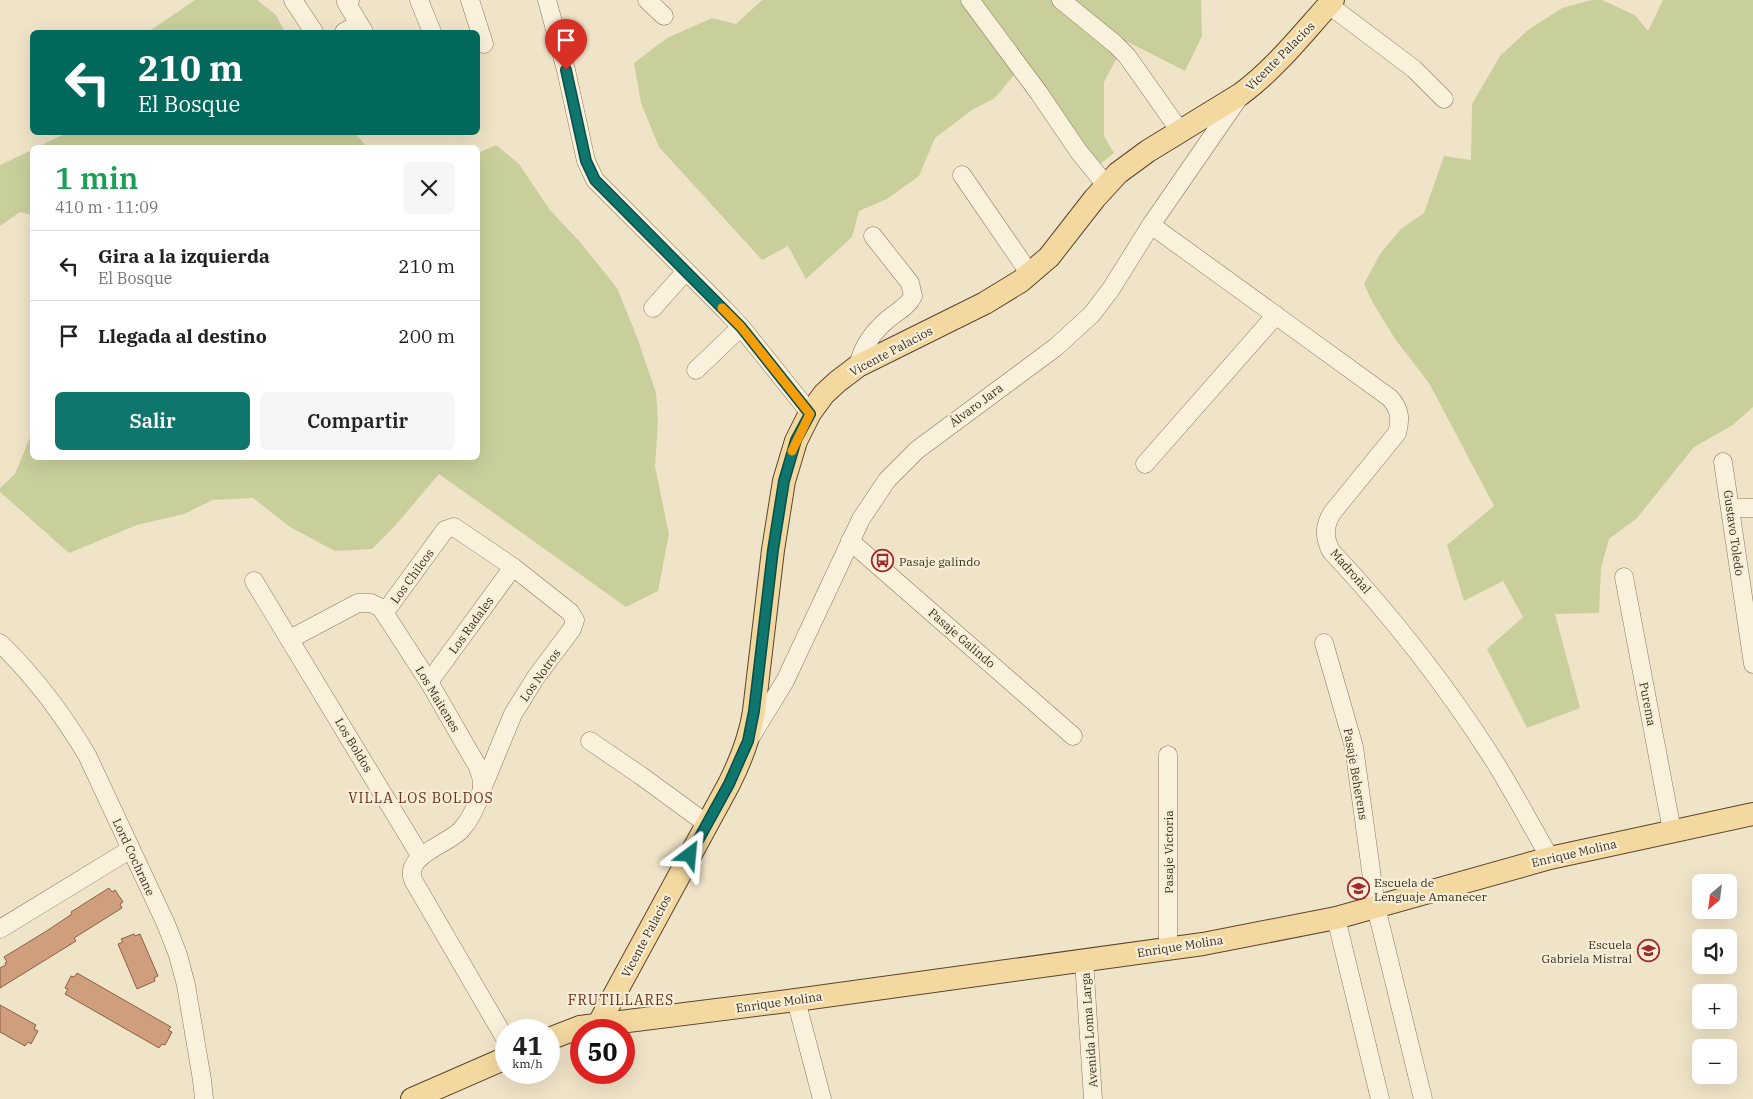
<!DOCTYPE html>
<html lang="es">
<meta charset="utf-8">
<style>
:root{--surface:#fff;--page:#f6f6f6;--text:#222;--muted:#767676;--line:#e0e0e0;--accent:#0f766e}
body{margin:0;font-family:"IBM Plex Serif",serif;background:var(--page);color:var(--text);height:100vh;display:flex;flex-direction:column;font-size:19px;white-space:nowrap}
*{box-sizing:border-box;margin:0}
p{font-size:16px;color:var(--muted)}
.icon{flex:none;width:28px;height:28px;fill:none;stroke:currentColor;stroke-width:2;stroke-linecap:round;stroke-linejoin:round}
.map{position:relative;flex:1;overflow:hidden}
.panel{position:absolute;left:30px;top:145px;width:450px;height:315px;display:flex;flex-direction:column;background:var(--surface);border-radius:8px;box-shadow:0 5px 20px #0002}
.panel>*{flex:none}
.hud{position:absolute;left:30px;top:30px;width:450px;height:105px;border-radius:8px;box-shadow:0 5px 20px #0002;background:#00695c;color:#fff;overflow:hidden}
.needle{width:32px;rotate:208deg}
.tools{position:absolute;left:1692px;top:874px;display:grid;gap:10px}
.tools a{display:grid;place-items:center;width:45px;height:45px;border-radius:8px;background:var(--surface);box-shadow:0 5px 20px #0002;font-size:25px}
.speed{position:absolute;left:495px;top:1019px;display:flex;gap:10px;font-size:25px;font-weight:700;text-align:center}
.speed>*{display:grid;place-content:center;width:65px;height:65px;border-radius:50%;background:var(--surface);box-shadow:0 5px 20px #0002;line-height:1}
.speed small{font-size:12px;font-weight:400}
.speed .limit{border:8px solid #d22;background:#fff;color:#111}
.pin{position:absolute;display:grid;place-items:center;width:42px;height:42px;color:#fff;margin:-51px -21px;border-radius:50% 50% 50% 0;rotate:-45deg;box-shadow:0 0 5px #0007}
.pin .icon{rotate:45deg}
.me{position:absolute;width:55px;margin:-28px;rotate:29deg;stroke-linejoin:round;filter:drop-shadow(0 0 4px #0008)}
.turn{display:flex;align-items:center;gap:18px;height:105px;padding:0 25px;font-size:22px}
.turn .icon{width:65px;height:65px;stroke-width:2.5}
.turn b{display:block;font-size:35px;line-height:42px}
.round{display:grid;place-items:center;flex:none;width:52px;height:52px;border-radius:8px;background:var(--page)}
.headline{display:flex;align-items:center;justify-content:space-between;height:85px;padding:0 25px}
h1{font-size:30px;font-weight:600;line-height:38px;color:#1e9e55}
.cta{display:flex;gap:10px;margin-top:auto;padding:10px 25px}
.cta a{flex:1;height:58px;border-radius:8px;background:var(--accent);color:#fff;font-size:20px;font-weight:600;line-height:58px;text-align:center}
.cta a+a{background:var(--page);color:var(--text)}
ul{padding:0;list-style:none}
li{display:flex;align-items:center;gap:15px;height:70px;padding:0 25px;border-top:1px solid var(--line)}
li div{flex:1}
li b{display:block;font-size:19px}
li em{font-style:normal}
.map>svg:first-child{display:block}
</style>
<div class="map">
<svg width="1753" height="1099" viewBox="0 0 1753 1099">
<rect width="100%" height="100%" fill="#f0e4c8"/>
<!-- green -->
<g fill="#c9cf9b">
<path d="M195 0H257L276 15 285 32H148Z"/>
<path d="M762 0H1201L1202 36 1185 71 1126 41 1104 82V136L1114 153 1095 168 1018 70 995 98 972 110 935 138 919 176 887 199 859 211 852 237 806 279 788 246 762 260 659 147 641 103 634 63 667 38 712 18 736 24Z"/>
<path d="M1592 0H1602L1635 15 1648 31 1663 0H1753V407L1733 425 1694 447 1637 518 1609 539 1601 568 1599 613 1555 614 1580 708 1527 728 1487 649 1523 617 1503 581 1464 601 1447 545 1494 506 1429 383 1395 339 1373 303 1364 284 1380 254 1401 229 1424 213 1444 156 1471 160 1472 104 1500 56 1528 30 1562 8Z"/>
<path d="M65 133H355L367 147H37L65 134Z"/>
<path d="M496 145 519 164 550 210 581 243 617 288 637 337 656 393 658 420 655 467 669 534 658 591 626 607 439 474 394 527 372 549 335 551 290 527 253 498 213 500 184 514 137 525 69 553 0 492V488L15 474 31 435H32V458H478V153Z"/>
<path d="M32 150V215L20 212 0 226V165Z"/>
</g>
<!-- building -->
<g fill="#cf9f7d" stroke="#8d5f41">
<path d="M109 888 112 892 115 890 123 902 120 904 122 908 74 938 76 941 0 988V968L6 965 5 963 7 962 4 957 45 932 72 914 71 912Z"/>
<path d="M134 934 135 936 140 934 158 976 154 978 155 981 137 989 118 944 123 942 121 939Z"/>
<path d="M77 973 171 1027 168 1030 172 1032 165 1045 162 1044 159 1048 65 994 68 989 65 988 71 976 74 977Z"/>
<path d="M0 1005 36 1025 34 1029 38 1031 31 1044 28 1042 25 1046 0 1032Z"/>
</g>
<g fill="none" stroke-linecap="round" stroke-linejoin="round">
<defs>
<g id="minor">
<path d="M293 0 314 32"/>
<path d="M350 0 346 2 364 32"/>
<path d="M419 0 432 32"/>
<path d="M470 0 484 44"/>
<path d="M547 0 566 70 586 161 595 180 724 309 741 327 810 413"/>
<path d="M647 0 664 16"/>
<path d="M970 0 1039 93 1079 152 1106 185"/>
<path d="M1061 0 1115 44 1127 56 1180 131"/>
<path d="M1329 5 1414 69 1444 99"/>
<path d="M344 32 359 24"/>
<path d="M962 175 1030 274"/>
<path d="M1151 225 1390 398C1400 409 1401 419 1397 433L1332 513C1324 526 1324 537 1331 551 1391 615 1446 685 1493 759 1513 791 1531 825 1550 858"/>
<path d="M653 308 686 271"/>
<path d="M858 366C862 348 873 332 887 320 896 312 908 307 913 296L910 283 873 236"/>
<path d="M696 370 741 327"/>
<path d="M1723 462 1753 664"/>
<path d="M1145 464 1276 315"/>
<path d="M1730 508H1753"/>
<path d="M850 541 1073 736"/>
<path d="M1624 577 1672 831"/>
<path d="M254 581 421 857"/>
<path d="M385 612 445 530 454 527 513 567 570 612 575 620 572 629 536 677 513 714 482 789C478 803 471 819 461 830 447 845 404 855 413 880L506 1040"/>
<path d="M290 639 358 603H371L381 608 429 682 478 767 482 780V788"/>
<path d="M0 643C35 677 62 713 87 755L166 924 178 955 186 985 202 1080 204 1099"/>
<path d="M1324 643 1354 747 1376 907 1423 1099"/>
<path d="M429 682 513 567"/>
<path d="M752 735 785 681 861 519 887 480 917 450 1056 347 1092 314 1111 289 1151 225 1238 99"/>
<path d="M590 741 640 775 707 824"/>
<path d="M1336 918 1380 1099"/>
<path d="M0 929 131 849"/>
<path d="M1168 949V755"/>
<path d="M1084 960 1093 1099"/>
<path d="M796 1000 822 1099"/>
</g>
<g id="major">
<path d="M598 1025 729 784C741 760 750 738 754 711L773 550 784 481 796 441 810 413 824 394 837 382 858 366 985 303 1021 281 1049 257 1095 198 1118 173 1148 151 1241 94C1276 68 1304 32 1333 0"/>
<path d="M549 1039 580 1027 796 1000 1203 944 1336 918 1550 858 1753 814"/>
<path d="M412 1099 506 1058"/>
</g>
</defs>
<!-- minor casing -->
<use href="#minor" stroke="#8d765c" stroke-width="19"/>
<!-- major casing -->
<use href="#major" stroke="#5b4430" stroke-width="24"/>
<!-- minor -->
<use href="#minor" stroke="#faf1dc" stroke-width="18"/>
<!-- major -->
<use href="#major" stroke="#f3d9a0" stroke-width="22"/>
</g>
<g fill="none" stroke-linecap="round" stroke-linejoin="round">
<defs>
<path id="route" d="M566 70 586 161 595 180 741 327 810 414 796 440 784 481 773 550 754 711 748 741 729 784 690 855"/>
</defs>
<!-- route casing -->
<use href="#route" stroke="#0a4d48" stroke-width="12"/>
<!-- route -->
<use href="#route" stroke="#0f766e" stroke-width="9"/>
<!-- slow -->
<path stroke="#f59e0b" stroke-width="9" d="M722 308 741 327 810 414 792 451"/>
</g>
<!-- icons -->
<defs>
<symbol id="bus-ring" viewBox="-11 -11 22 22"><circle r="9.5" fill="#f7eed8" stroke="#9e2a2b" stroke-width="1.5"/><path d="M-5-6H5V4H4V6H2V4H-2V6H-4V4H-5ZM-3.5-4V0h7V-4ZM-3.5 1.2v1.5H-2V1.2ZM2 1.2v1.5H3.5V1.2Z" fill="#9e2a2b"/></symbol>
<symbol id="school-ring" viewBox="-11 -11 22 22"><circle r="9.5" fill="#f7eed8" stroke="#9e2a2b" stroke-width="1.5"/><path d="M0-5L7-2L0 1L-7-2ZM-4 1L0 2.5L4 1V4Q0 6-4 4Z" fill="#9e2a2b"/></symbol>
</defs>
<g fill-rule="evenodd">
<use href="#bus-ring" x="870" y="548" width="25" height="25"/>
<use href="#school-ring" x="1346" y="876" width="25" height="25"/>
<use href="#school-ring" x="1636" y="938" width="25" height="25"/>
</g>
<g text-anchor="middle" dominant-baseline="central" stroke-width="4.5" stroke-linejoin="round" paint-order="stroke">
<!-- street labels -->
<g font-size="12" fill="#3d2e20" stroke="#f7eed8">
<text transform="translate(1280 56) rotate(-45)">Vicente Palacios</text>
<text transform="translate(891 351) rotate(-28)">Vicente Palacios</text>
<text transform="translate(976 405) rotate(-37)">Álvaro Jara</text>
<text transform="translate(1734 533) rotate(82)">Gustavo Toledo</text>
<text transform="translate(1351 571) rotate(49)">Madroñal</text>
<text transform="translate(412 576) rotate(-54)">Los Chilcos</text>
<text transform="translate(471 625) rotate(-54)">Los Radales</text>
<text transform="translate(962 638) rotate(41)">Pasaje Galindo</text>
<text transform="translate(540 675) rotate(-55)">Los Notros</text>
<text transform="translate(438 699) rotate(59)">Los Maitenes</text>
<text transform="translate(1648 704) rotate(79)">Purema</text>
<text transform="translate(354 745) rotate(59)">Los Boldos</text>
<text transform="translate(1356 774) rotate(80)">Pasaje Beherens</text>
<text transform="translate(1168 852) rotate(-90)">Pasaje Victoria</text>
<text transform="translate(1574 853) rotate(-13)">Enrique Molina</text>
<text transform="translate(134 857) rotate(65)">Lord Cochrane</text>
<text transform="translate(646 936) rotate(-62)">Vicente Palacios</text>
<text transform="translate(1180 946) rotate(-9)">Enrique Molina</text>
<text transform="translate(779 1002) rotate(-8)">Enrique Molina</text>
<text transform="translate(1089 1030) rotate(-94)">Avenida Loma Larga</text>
</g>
<!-- poi labels -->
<g font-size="12" fill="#3d2e20" stroke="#f7eed8" text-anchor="start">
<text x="899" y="561">Pasaje galindo</text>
<text x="1374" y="882">Escuela de<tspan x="1374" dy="14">Lenguaje Amanecer</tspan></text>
<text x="1632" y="944" text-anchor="end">Escuela<tspan x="1632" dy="14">Gabriela Mistral</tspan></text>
</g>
<!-- neighbourhood labels -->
<g font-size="14" letter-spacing="1" fill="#6b2e1e" stroke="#f7eed8">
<text x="421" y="798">VILLA LOS BOLDOS</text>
<text x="621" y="1000">FRUTILLARES</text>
</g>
</g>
</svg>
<div class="tools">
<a><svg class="needle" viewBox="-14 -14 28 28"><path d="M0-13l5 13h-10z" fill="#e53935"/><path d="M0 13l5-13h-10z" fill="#767676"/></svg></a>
<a><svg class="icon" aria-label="sound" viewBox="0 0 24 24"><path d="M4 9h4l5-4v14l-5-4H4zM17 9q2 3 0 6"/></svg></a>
<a>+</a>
<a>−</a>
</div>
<div class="speed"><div>41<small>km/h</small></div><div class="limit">50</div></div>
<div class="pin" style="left:566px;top:70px;background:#d93025"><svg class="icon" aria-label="arrive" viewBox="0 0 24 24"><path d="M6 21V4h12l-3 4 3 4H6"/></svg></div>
<svg class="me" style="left:690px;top:855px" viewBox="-20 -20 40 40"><path d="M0-17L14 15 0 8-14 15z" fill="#0f766e" stroke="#fff" stroke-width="4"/></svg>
<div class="hud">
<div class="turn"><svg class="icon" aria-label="left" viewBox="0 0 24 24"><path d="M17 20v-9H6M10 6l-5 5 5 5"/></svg><div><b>210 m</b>El Bosque</div></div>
</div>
<section class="panel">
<div class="headline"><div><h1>1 min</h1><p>410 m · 11:09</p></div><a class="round"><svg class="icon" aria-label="close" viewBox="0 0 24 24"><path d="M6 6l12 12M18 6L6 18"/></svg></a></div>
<ul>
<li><svg class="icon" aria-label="left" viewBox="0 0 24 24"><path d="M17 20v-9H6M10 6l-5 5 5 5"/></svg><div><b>Gira a la izquierda</b><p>El Bosque</p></div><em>210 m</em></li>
<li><svg class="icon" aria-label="arrive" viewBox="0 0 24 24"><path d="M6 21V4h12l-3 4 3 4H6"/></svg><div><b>Llegada al destino</b></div><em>200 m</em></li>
</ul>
<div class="cta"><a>Salir</a><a>Compartir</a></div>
</section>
</div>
